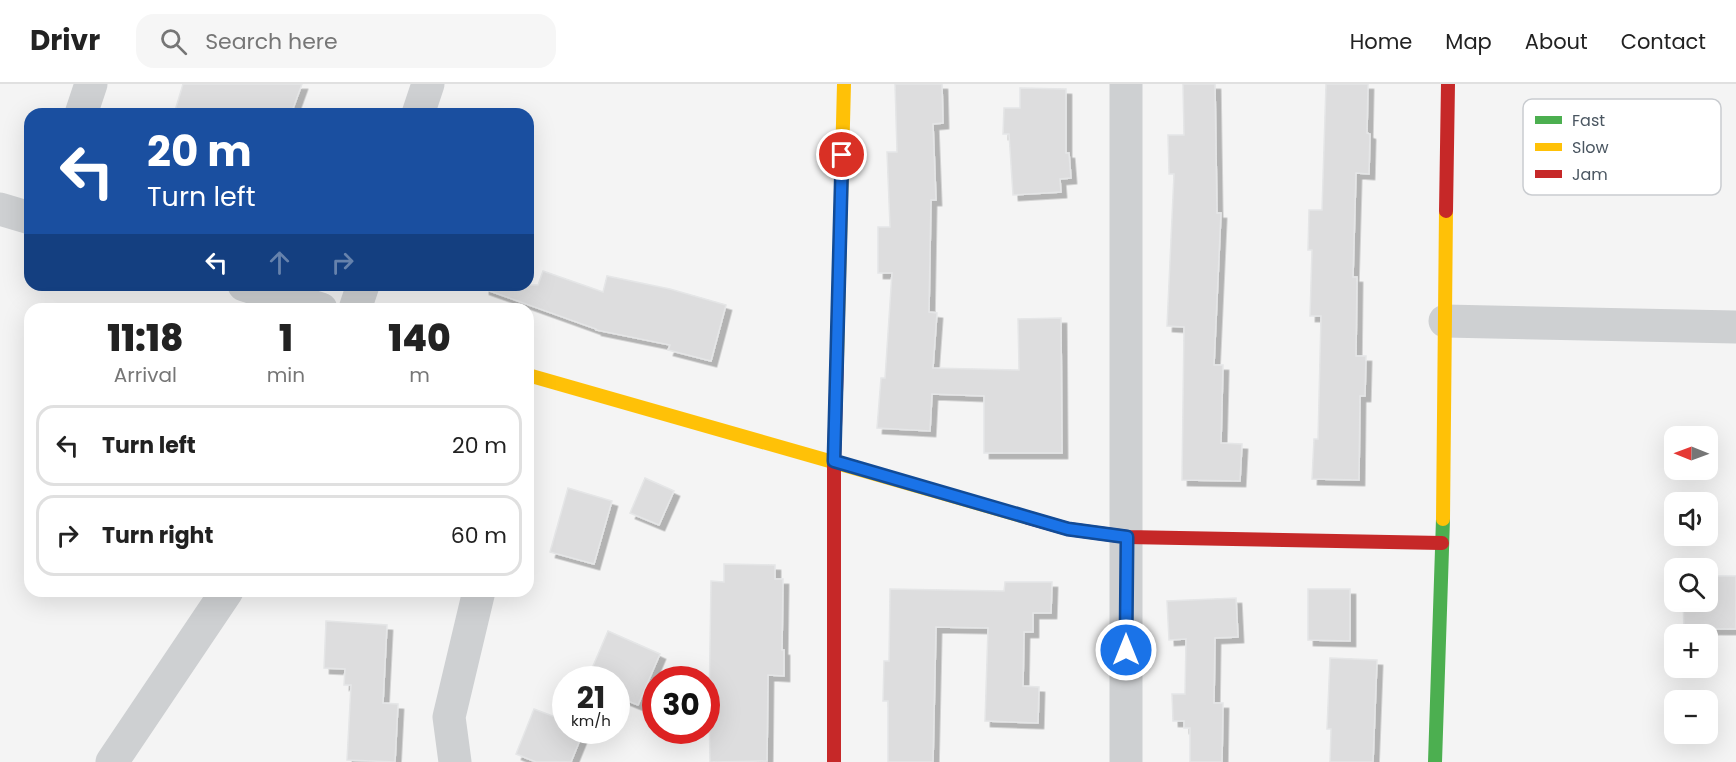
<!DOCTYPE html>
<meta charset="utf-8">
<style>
:root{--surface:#fff;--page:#f6f6f6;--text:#222;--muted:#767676;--line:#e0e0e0}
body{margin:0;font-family:Poppins,sans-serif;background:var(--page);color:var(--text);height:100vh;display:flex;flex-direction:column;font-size:22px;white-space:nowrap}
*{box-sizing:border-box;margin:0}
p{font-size:20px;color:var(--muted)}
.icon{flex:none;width:33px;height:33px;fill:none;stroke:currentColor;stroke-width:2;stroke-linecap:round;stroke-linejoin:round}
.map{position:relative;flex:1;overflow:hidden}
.panel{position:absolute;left:24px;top:219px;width:510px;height:294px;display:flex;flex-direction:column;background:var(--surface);border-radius:18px;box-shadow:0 6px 24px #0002}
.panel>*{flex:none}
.banner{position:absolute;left:24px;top:24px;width:510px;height:183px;border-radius:18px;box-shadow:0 6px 24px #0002;background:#1a4fa0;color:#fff;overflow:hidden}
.needle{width:39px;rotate:271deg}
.fabs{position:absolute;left:1664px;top:342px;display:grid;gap:12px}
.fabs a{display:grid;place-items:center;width:54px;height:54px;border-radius:12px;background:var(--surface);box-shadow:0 6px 24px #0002;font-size:30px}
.speed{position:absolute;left:552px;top:582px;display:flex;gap:12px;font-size:30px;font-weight:700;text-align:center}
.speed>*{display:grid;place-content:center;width:78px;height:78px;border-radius:50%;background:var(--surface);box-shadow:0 6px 24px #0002;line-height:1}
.speed small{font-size:15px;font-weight:400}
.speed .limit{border:9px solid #d22;background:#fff;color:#111}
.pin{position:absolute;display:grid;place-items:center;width:51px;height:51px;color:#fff;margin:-26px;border:3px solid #fff;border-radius:50%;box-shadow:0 2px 6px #0007}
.me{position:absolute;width:66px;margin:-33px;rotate:0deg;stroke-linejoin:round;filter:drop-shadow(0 0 4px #0008)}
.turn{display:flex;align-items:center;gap:21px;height:126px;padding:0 24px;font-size:27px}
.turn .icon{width:78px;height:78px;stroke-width:2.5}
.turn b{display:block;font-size:42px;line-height:51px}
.lanes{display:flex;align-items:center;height:57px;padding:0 24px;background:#0003;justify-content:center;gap:30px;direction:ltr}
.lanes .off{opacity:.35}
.eta{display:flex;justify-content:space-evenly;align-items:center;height:102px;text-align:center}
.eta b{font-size:36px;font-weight:800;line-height:42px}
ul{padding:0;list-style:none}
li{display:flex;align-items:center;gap:18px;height:81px;margin:0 12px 9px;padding:0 12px;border:3px solid var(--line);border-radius:18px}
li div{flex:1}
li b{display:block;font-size:22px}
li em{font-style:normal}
header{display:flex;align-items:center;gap:36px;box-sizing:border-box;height:84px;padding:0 30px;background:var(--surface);border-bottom:2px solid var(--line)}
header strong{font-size:28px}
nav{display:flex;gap:33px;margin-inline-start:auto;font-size:21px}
.search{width:420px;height:54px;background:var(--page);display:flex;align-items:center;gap:15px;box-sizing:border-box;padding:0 21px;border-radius:18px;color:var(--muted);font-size:22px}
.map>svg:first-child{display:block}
</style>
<header>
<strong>Drivr</strong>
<div class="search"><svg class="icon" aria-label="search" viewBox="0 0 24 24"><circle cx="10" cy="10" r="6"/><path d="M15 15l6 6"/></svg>Search here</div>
<nav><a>Home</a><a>Map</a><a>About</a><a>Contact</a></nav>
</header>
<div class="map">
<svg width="1736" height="678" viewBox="0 0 1736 678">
<defs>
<filter id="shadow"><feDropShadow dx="5.5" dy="5.5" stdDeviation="0" flood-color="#0004"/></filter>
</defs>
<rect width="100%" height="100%" fill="#f4f4f4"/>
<!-- building -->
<g fill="#ddddde" stroke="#e5e6e7" stroke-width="1.5" filter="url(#shadow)">
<path d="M183 0H302L291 30H174Z"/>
<path d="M895 0H942L943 39 933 40 936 116H931L929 228 937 229 933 284 1019 286 1018 235 1061 234 1062 369H984V312L932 310 930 347 877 344 881 294H885L892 189H878V143H890L887 68H897Z"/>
<path d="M1183 0H1215L1217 129H1221L1214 281H1223L1221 359 1242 360 1240 397 1182 396 1184 243 1167 242 1174 90H1169L1168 51H1184Z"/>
<path d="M1326 0H1368L1367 49 1370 50 1369 90 1356 89 1353 193H1357L1356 272H1366L1365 312H1360L1359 396 1312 395 1314 355H1318L1321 232H1310L1312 166H1308L1309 126H1322Z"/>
<path d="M1020 4 1066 5V69H1069L1071 94 1060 95 1061 108 1013 111 1009 50H1003L1004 24H1020Z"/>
<path d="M543 187 603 208 607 192 670 205 726 221 711 277 668 266 670 261 596 246V245L484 205V201H538Z"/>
<path d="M645 394 674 407 659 441 630 429Z"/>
<path d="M568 404 612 417 594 480 550 468Z"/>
<path d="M724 480 775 481V495H783L782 566H784V592L768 591 767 677 710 678 709 624 711 497 724 498Z"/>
<path d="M1707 492H1736V545H1684L1683 518H1707Z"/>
<path d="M1005 498H1052L1051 529H1033V548H1024L1023 602 1039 603 1038 639 985 637 988 544 936 543 933 678H888V617H883L884 577H889L890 505 1004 507Z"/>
<path d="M1308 505H1350V557L1308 556Z"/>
<path d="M1236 514 1238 553 1215 554 1214 619H1223L1222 678H1190V644H1184V637H1173L1172 610H1185L1186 555 1169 556 1167 517Z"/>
<path d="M326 537 387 541 383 619 398 620 395 678 347 676 351 601H344L345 585 324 584Z"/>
<path d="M608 547 660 570 638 621 616 612V596H587Z"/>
<path d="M1330 574 1377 576 1373 678H1330L1331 645H1327Z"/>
<path d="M534 625 566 637V646H584L571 678H536L516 670Z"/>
</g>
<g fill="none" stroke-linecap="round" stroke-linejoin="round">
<!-- street -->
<g stroke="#ced0d2" stroke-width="33">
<path d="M81 30 91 0"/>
<path d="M418 30 428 0"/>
<path d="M0 125 30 134"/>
<path d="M244 201 321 225"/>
<path d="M355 225 363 201"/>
<path d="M1445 237 1736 243"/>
<path d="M112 678 227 507"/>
<path d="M455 678 449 633 479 507"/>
<path d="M1126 678V0"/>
</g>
<!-- fast -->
<path stroke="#4caf50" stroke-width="14" d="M1435 678 1443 435"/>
<!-- slow -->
<g stroke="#ffc107" stroke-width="14">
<path d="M837 274 844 0"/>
<path d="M528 291 1029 434"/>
<path d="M1443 435 1446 127"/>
</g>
<!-- jam -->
<g stroke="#c62828" stroke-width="14">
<path d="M1446 127 1448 0"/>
<path d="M1029 434 1068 445 1127 453 1442 459"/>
<path d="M834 678V377L837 274"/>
</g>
</g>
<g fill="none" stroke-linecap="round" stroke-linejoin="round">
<defs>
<path id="route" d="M842 71 834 377 1068 445 1127 453 1126 566"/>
</defs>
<!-- route casing -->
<use href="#route" stroke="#114b97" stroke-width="15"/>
<!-- route -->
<use href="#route" stroke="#1a73e8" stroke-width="10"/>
</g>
<!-- legend -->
<rect x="1523" y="15" width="198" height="96" rx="9" fill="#fff" stroke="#c9ccd0" stroke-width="1.5"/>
<rect x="1535" y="32" width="27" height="8" fill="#4caf50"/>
<rect x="1535" y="59" width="27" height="8" fill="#ffc107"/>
<rect x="1535" y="86" width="27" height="8" fill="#c62828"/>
<g font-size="16" fill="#4a5661">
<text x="1572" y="42">Fast</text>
<text x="1572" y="69">Slow</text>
<text x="1572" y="96">Jam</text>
</g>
</svg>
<div class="fabs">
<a><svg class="needle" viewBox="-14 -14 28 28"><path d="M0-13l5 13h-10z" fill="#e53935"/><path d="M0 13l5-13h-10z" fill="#767676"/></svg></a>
<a><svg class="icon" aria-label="sound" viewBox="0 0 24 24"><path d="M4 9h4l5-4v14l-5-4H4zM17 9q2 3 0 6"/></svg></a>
<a><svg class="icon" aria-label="search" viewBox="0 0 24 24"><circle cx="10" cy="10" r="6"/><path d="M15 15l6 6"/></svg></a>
<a>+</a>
<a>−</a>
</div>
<div class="speed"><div>21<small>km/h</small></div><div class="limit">30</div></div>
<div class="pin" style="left:842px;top:71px;background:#d93025"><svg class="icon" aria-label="arrive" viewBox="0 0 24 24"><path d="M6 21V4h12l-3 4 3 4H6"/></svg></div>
<svg class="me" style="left:1126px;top:566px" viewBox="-20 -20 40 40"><circle r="17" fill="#1a73e8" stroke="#fff" stroke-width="3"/><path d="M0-11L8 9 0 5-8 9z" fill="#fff"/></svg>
<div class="banner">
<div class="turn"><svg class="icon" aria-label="left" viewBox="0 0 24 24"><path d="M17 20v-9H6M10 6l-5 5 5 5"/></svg><div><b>20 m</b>Turn left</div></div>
<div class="lanes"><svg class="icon" aria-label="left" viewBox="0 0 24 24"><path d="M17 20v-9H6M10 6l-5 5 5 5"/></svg><svg class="icon off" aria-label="ahead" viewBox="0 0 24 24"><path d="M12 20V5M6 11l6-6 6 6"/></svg><svg class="icon off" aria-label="right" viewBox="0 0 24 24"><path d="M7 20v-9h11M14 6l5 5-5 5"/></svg></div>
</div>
<section class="panel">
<div class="eta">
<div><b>11:18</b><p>Arrival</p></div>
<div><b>1</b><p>min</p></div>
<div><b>140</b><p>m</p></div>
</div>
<ul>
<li><svg class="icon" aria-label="left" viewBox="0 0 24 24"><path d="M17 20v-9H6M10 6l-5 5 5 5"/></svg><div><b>Turn left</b></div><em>20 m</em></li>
<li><svg class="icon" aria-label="right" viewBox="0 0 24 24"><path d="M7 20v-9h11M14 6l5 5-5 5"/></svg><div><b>Turn right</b></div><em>60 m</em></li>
</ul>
</section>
</div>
